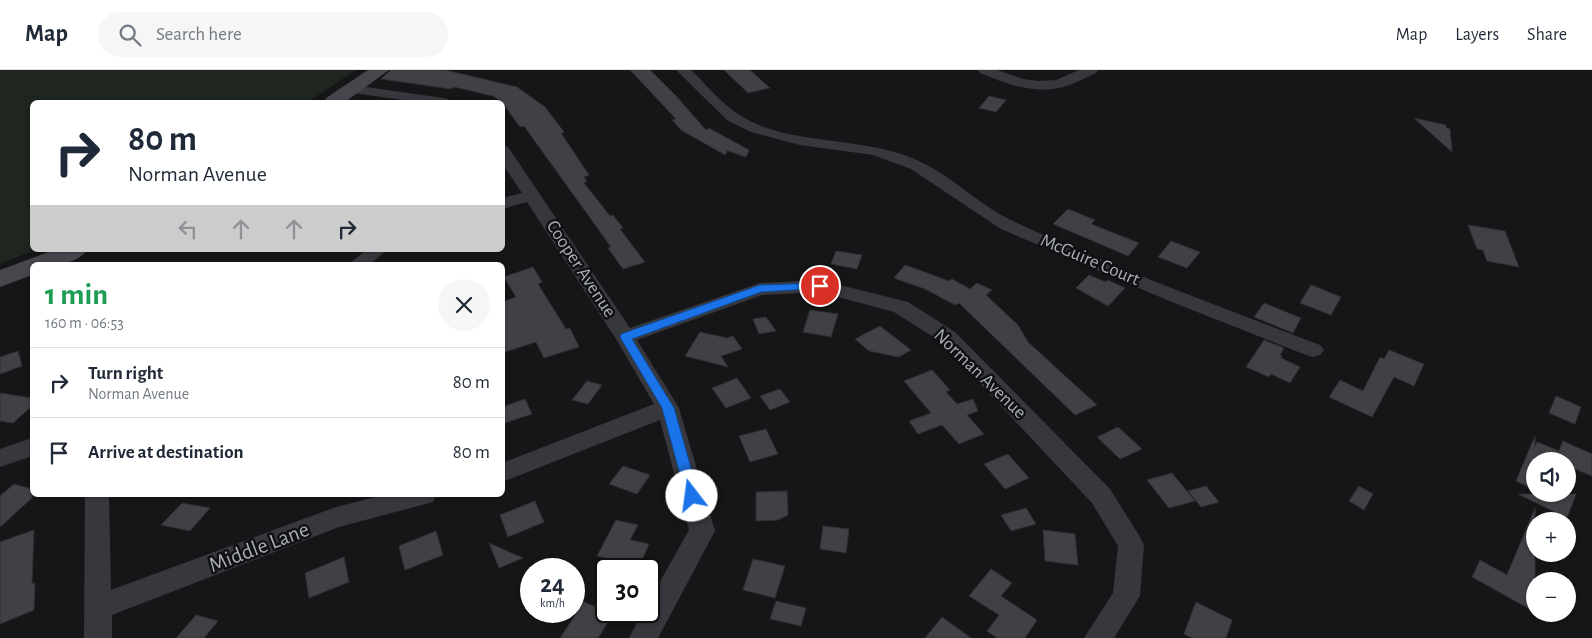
<!DOCTYPE html>
<meta charset="utf-8">
<style>
:root{--surface:#fff;--page:#f6f6f7;--text:#1f2937;--muted:#747a83;--line:#e0e1e3}
body{margin:0;font-family:"Alegreya Sans",sans-serif;background:var(--page);color:var(--text);height:100vh;display:flex;flex-direction:column;font-size:19px;white-space:nowrap}
*{box-sizing:border-box;margin:0}
p{font-size:16px;color:var(--muted)}
.icon{flex:none;width:28px;height:28px;fill:none;stroke:currentColor;stroke-width:2;stroke-linecap:round;stroke-linejoin:round}
.map{position:relative;flex:1;overflow:hidden}
.details{position:absolute;left:30px;top:192px;width:475px;height:235px;display:flex;flex-direction:column;background:var(--surface);border-radius:8px;box-shadow:0 1px 4px #0004}
.details>*{flex:none}
.top-card{position:absolute;left:30px;top:30px;width:475px;height:152px;border-radius:8px;box-shadow:0 1px 4px #0004;background:#fff;color:var(--text);overflow:hidden}
.tools{position:absolute;left:1526px;top:382px;display:grid;gap:10px}
.tools a{display:grid;place-items:center;width:50px;height:50px;border-radius:50%;background:var(--surface);box-shadow:0 1px 4px #0004;font-size:25px}
.speed{position:absolute;left:520px;top:488px;display:flex;gap:10px;font-size:25px;font-weight:700;text-align:center}
.speed>*{display:grid;place-content:center;width:65px;height:65px;border-radius:50%;background:var(--surface);box-shadow:0 1px 4px #0004;line-height:1}
.speed small{font-size:12px;font-weight:400}
.speed .limit{border:2px solid #111;border-radius:8px;background:#fff;color:#111}
.pin{position:absolute;display:grid;place-items:center;width:42px;height:42px;color:#fff;margin:-21px;border:2px solid #fff;border-radius:50%;box-shadow:0 1px 5px #0007}
.me{position:absolute;width:55px;margin:-28px;rotate:345deg;stroke-linejoin:round;filter:drop-shadow(0 0 4px #0008)}
.turn{display:flex;align-items:center;gap:18px;height:105px;padding:0 15px;font-size:22px}
.turn .icon{width:65px;height:65px;stroke-width:2.5}
.turn b{display:block;font-size:35px;line-height:42px}
.lanes{display:flex;align-items:center;height:48px;padding:0 15px;background:#0003;justify-content:center;gap:25px;direction:ltr}
.lanes .off{opacity:.35}
.round{display:grid;place-items:center;flex:none;width:52px;height:52px;border-radius:26px;background:var(--page)}
.overview{display:flex;align-items:center;justify-content:space-between;height:85px;padding:0 15px}
h1{font-size:30px;font-weight:600;line-height:38px;color:#1e9e55}
ul{padding:0;list-style:none}
li{display:flex;align-items:center;gap:15px;height:70px;padding:0 15px;border-top:1px solid var(--line)}
li div{flex:1}
li b{display:block;font-size:19px}
li em{font-style:normal}
header{display:flex;align-items:center;gap:30px;box-sizing:border-box;height:70px;padding:0 25px;background:var(--surface);border-bottom:1px solid var(--line)}
header strong{font-size:24px}
nav{display:flex;gap:28px;margin-inline-start:auto;font-size:18px}
.search{width:350px;height:45px;background:var(--page);display:flex;align-items:center;gap:12px;box-sizing:border-box;padding:0 18px;border-radius:28px;color:var(--muted);font-size:19px}
.map>svg:first-child{display:block}
</style>
<header>
<strong>Map</strong>
<div class="search"><svg class="icon" aria-label="search" viewBox="0 0 24 24"><circle cx="10" cy="10" r="6"/><path d="M15 15l6 6"/></svg>Search here</div>
<nav><a>Map</a><a>Layers</a><a>Share</a></nav>
</header>
<div class="map">
<svg width="1592" height="568" viewBox="0 0 1592 568">
<rect width="100%" height="100%" fill="#161618"/>
<!-- green -->
<path fill="#1e261f" d="M0 0H356L308 32H32V180H35L0 194Z"/>
<!-- building -->
<g fill="#404145" stroke="#303034">
<path d="M391 0H445L517 17 545 37 564 62 561 63 589 105 584 107 587 111 584 113 610 146 613 145 623 158 620 159 645 192 623 199 608 178 611 177 524 56 520 57 502 32 493 26 454 17 451 19 381 9Z"/>
<path d="M630 0H650L677 27 706 60 709 58 749 80 746 87 726 80 727 82 725 85 681 60 672 50 676 49Z"/>
<path d="M724 0H750L770 18 748 23Z"/>
<path d="M989 26 1006 30 996 42 979 38Z"/>
<path d="M1414 48 1446 55V58L1450 59 1452 82Z"/>
<path d="M1068 139 1095 150 1091 154 1139 173 1128 186 1053 154Z"/>
<path d="M1468 155 1505 161 1519 197 1487 191 1483 180 1477 179Z"/>
<path d="M1171 171 1200 182 1187 198 1158 187Z"/>
<path d="M836 181 862 185 857 199 831 194Z"/>
<path d="M905 195 949 211 952 209 970 219 977 213 992 220 986 225 1018 255 1028 272 1097 335 1075 345 959 233 955 235 925 219 894 208Z"/>
<path d="M533 197 542 212 538 214 566 259 570 258 579 277 544 288 536 272 502 283V232L516 227 504 207Z"/>
<path d="M1089 205 1106 212 1108 210 1125 218 1108 236 1076 218Z"/>
<path d="M1311 215 1341 227 1331 245 1300 233Z"/>
<path d="M1264 233 1301 248 1293 263 1254 247Z"/>
<path d="M810 240 838 244 831 267 803 262Z"/>
<path d="M766 247 776 261 759 264 753 249Z"/>
<path d="M880 256 911 280 899 287 869 281 855 269Z"/>
<path d="M700 262 727 268 733 266 742 279 721 286 728 297 685 286Z"/>
<path d="M1264 270 1284 278 1280 285 1282 286 1281 288 1300 297 1290 313 1271 304 1269 307 1246 297Z"/>
<path d="M1389 280 1424 294 1414 316 1394 307 1372 347 1329 327 1340 310 1363 321 1380 287 1384 289Z"/>
<path d="M18 281 22 296 0 304V287Z"/>
<path d="M932 300 950 320 946 322 957 334 973 329 978 341 967 345 984 364 959 374 942 355 918 364 909 351 931 343 904 311Z"/>
<path d="M737 308 751 328 726 338 712 318Z"/>
<path d="M587 311 602 315 588 334 572 330Z"/>
<path d="M780 319 790 332 770 340 760 326Z"/>
<path d="M0 323 32 328V336L13 353 0 351Z"/>
<path d="M1556 326 1581 337 1575 354 1549 343Z"/>
<path d="M525 329 532 344 502 354V337Z"/>
<path d="M1118 357 1142 379 1120 389 1097 367Z"/>
<path d="M766 359 778 384 750 392 739 366Z"/>
<path d="M1535 366V377L1537 372 1559 381 1563 371 1592 384V406L1568 396V391H1535V420L1516 411Z"/>
<path d="M1008 384 1029 408 1005 419 984 394Z"/>
<path d="M623 396 650 405 637 424 609 414Z"/>
<path d="M1172 403 1195 431 1169 438 1147 410Z"/>
<path d="M14 414 32 419V428L0 457V426Z"/>
<path d="M1206 416 1219 432 1201 437 1188 421Z"/>
<path d="M1359 416 1373 424 1364 440 1349 431Z"/>
<path d="M787 421 788 445 778 450 756 451V422Z"/>
<path d="M1518 424H1576L1567 448Z"/>
<path d="M535 431 544 452 508 467 500 445Z"/>
<path d="M182 433 210 438 190 461 161 455Z"/>
<path d="M1026 438 1036 454 1011 461 1001 445Z"/>
<path d="M1535 438V542L1472 507 1480 490 1507 505Z"/>
<path d="M616 450 638 455 630 470 649 474 638 499H605L610 489 597 486Z"/>
<path d="M823 456 849 459 846 483 820 479Z"/>
<path d="M34 460 32 514 35 513 34 540 0 554V472Z"/>
<path d="M1043 460 1075 464 1078 495 1045 491Z"/>
<path d="M436 461 443 485 405 500 399 476Z"/>
<path d="M489 473 523 488 499 498Z"/>
<path d="M344 487 349 512 309 528 305 503Z"/>
<path d="M753 489 785 496 775 528 743 520Z"/>
<path d="M991 499 1012 513 1001 526 1037 550 1025 568H997L987 561 999 545 969 526Z"/>
<path d="M776 531 806 538 801 556 770 549Z"/>
<path d="M584 532 613 544 598 568H560Z"/>
<path d="M1196 532 1232 550 1226 568H1192L1184 564Z"/>
<path d="M196 545 218 551 204 568H176Z"/>
<path d="M942 547 971 568H925Z"/>
</g>
<g fill="none" stroke-linecap="round" stroke-linejoin="round">
<!-- street -->
<g fill="#37383d" fill-rule="evenodd">
<path d="M676 0H691C706 14 721 33 738 44 788 78 867 64 923 93 955 109 982 137 1015 152 1115 198 1218 236 1320 275L1324 280 1320 285 1313 287 1306 285 1167 230 1001 159 911 99 873 85 800 75 751 62 727 50Z"/>
<path d="M978 0H997L1023 9 1039 11 1056 10 1079 0H1098L1096 3C1085 8 1075 14 1063 17 1035 25 1007 14 980 3Z"/>
<path d="M352 15 443 28 448 29 450 32H416L347 22 345 19 347 16Z"/>
<path d="M502 75 508 77 630 258 760 213 820 210 908 232 955 262 1110 419 1140 467 1144 475 1140 526 1114 568H1084L1113 523 1118 476 1092 433 941 272 894 242 820 222 762 225 637 270 679 338 715 461 658 568H629L643 541H649V531L689 460 660 350 502 412V393L654 334 616 269 527 132 502 139V128L522 123 502 93Z"/>
<path d="M366 180H387L369 195H348Z"/>
<path d="M32 368V386L0 397V379Z"/>
<path d="M85 425H109L111 520 336 437 383 425H436L433 432 339 457 112 545V568H84Z"/>
</g>
<!-- secondary -->
<g fill="#45474d" fill-rule="evenodd">
<path d="M368 0H389L345 32H324L326 28Z"/>
<path d="M54 180H87C76 196 50 195 32 195V205L0 217V200Z"/>
</g>
</g>
<!-- route -->
<path fill="#1a73e8" stroke="#114b97" d="M820 213 824 214 825 216 824 218 761 222 632 269 674 338 699 426 697 430 692 431 687 430 662 338 620 267 621 264 760 215Z"/>
<g text-anchor="middle" dominant-baseline="central" stroke-width="5" stroke-linejoin="round" paint-order="stroke">
<!-- street labels -->
<g font-size="19" fill="#a8adb8" stroke="#111113">
<text transform="translate(1090 190) rotate(23)">McGuire Court</text>
<text transform="translate(581 199) rotate(57)">Cooper Avenue</text>
<text transform="translate(980 304) rotate(44)">Norman Avenue</text>
</g>
<!-- near-street labels -->
<g font-size="22" fill="#a8adb8" stroke="#111113">
<text transform="translate(259 477) rotate(-21)">Middle Lane</text>
</g>
</g>
</svg>
<div class="tools">
<a><svg class="icon" aria-label="sound" viewBox="0 0 24 24"><path d="M4 9h4l5-4v14l-5-4H4zM17 9q2 3 0 6"/></svg></a>
<a>+</a>
<a>−</a>
</div>
<div class="speed"><div>24<small>km/h</small></div><div class="limit">30</div></div>
<div class="pin" style="left:820px;top:216px;background:#d93025"><svg class="icon" aria-label="arrive" viewBox="0 0 24 24"><path d="M6 21V4h12l-3 4 3 4H6"/></svg></div>
<svg class="me" style="left:692px;top:426px" viewBox="-20 -20 40 40"><circle r="19" fill="#fff"/><path d="M0-13L10 11 0 6-10 11z" fill="#1a73e8"/></svg>
<div class="top-card">
<div class="turn"><svg class="icon" aria-label="right" viewBox="0 0 24 24"><path d="M7 20v-9h11M14 6l5 5-5 5"/></svg><div><b>80 m</b>Norman Avenue</div></div>
<div class="lanes"><svg class="icon off" aria-label="left" viewBox="0 0 24 24"><path d="M17 20v-9H6M10 6l-5 5 5 5"/></svg><svg class="icon off" aria-label="ahead" viewBox="0 0 24 24"><path d="M12 20V5M6 11l6-6 6 6"/></svg><svg class="icon off" aria-label="ahead" viewBox="0 0 24 24"><path d="M12 20V5M6 11l6-6 6 6"/></svg><svg class="icon" aria-label="right" viewBox="0 0 24 24"><path d="M7 20v-9h11M14 6l5 5-5 5"/></svg></div>
</div>
<section class="details">
<div class="overview"><div><h1>1 min</h1><p>160 m · 06:53</p></div><a class="round"><svg class="icon" aria-label="close" viewBox="0 0 24 24"><path d="M6 6l12 12M18 6L6 18"/></svg></a></div>
<ul>
<li><svg class="icon" aria-label="right" viewBox="0 0 24 24"><path d="M7 20v-9h11M14 6l5 5-5 5"/></svg><div><b>Turn right</b><p>Norman Avenue</p></div><em>80 m</em></li>
<li><svg class="icon" aria-label="arrive" viewBox="0 0 24 24"><path d="M6 21V4h12l-3 4 3 4H6"/></svg><div><b>Arrive at destination</b></div><em>80 m</em></li>
</ul>
</section>
</div>
